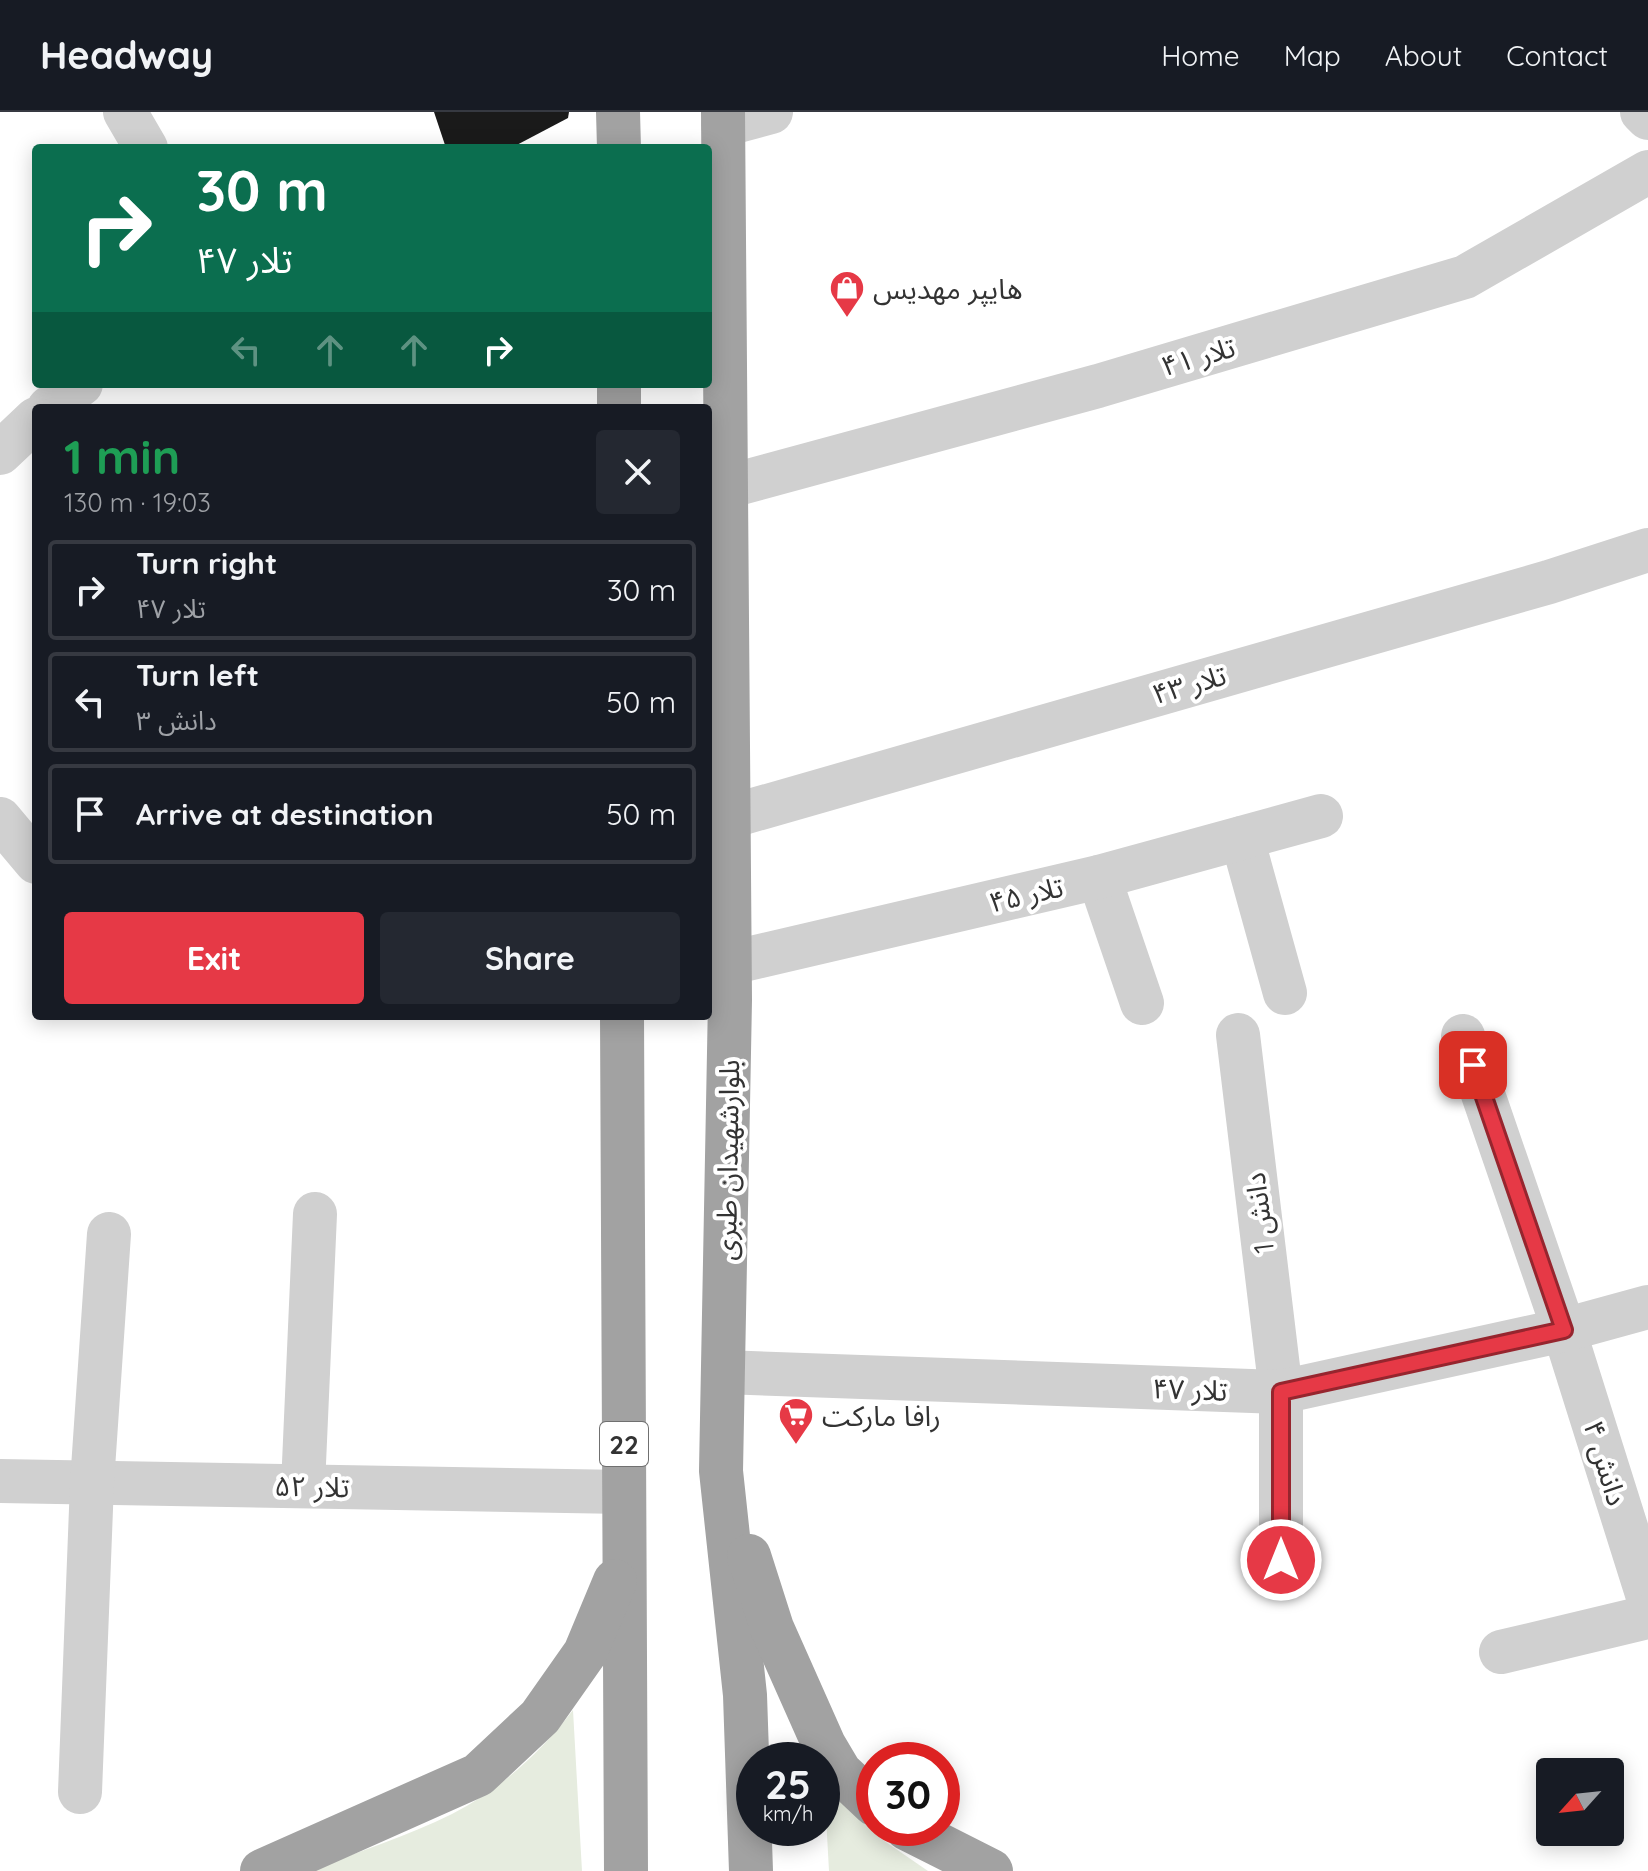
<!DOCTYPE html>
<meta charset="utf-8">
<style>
:root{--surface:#171b24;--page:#242831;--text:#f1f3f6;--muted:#9ea1a6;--line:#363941;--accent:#e63946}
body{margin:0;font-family:Quicksand,"Noto Sans Arabic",sans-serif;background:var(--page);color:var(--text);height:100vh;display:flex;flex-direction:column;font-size:30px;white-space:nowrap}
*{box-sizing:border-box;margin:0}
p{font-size:26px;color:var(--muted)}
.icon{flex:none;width:44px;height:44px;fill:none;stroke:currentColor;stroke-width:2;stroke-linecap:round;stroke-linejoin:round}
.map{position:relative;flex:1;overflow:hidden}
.sheet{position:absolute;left:32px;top:292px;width:680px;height:616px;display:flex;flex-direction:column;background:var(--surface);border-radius:8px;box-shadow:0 4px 20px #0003}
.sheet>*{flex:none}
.banner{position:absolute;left:32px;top:32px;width:680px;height:244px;border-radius:8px;box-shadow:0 4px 20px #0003;background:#0b6e4f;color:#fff;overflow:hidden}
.needle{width:52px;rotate:243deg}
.tools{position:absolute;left:1536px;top:1646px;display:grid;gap:16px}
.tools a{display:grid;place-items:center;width:88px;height:88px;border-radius:8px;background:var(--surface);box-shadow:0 4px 20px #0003;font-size:40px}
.speed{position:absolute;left:736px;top:1630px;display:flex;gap:16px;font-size:40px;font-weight:700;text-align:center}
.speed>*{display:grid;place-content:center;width:104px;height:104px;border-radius:50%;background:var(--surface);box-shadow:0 4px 20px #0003;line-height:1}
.speed small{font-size:20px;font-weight:400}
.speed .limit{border:12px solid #d22;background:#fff;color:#111}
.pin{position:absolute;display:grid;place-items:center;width:68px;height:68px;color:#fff;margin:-34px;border-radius:16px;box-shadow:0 4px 12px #0006}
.me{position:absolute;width:88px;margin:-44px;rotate:0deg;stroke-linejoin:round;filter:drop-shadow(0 0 6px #0008)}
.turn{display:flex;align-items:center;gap:28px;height:168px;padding:0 32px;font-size:36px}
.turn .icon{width:104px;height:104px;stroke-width:2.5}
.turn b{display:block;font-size:56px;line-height:68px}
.lanes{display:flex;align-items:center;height:76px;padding:0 32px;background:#0003;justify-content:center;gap:40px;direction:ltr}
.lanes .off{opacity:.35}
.round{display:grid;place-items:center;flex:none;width:84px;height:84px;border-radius:8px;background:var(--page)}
.headline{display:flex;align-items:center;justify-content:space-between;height:136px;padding:0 32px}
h1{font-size:48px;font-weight:700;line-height:60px;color:#1e9e55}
.cta{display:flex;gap:16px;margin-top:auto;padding:16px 32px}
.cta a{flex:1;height:92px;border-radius:8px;background:var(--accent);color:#fff;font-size:32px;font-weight:700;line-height:92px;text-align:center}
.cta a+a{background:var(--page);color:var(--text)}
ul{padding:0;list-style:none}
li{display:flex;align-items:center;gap:24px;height:100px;margin:0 16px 12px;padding:0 16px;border:4px solid var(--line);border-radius:8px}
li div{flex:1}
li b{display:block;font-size:30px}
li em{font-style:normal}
header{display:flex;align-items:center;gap:48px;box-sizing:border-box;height:112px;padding:0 40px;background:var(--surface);border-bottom:2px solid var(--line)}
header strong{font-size:38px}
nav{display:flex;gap:44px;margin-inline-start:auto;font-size:28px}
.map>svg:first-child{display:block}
</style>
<header>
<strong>Headway</strong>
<nav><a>Home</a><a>Map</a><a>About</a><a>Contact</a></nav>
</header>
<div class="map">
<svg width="1648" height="1759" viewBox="0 0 1648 1759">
<rect width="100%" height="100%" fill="#fff"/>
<!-- green -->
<g fill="#e6ecdf">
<path d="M573 1598 582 1759H309C356 1740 408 1724 452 1702 501 1677 541 1640 573 1598Z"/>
<path d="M824 1668 880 1726 928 1759H829Z"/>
</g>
<!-- building -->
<path fill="#1a1a1a" d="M434 0H569L568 6 511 36H446Z"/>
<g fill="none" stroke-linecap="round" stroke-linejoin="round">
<!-- minor -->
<g stroke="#d0d0d0" stroke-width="44">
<path d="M125 0 146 36"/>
<path d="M1642 0 1648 6"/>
<path d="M723 13 771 0"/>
<path d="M49 296 81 272"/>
<path d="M0 341 36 307"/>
<path d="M726 375 1098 274 1465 165 1648 60"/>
<path d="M729 705 1549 470 1648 438"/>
<path d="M0 707 36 750"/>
<path d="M1242 726 1285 881"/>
<path d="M1099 765 1142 891"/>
<path d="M730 851 1099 765 1321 704"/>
<path d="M1238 923 1281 1280V1448"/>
<path d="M1463 924 1564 1218 1648 1485"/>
<path d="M723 1260 1281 1280 1564 1218 1648 1195"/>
<path d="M0 1369 624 1380"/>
<path d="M303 1374 315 1102"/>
<path d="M1501 1540 1648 1505"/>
<path d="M80 1680 92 1371 109 1122"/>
</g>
<!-- trunk -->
<g stroke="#a2a2a2" stroke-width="44">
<path d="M618 0 619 36"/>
<path d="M723 0 730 888 721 1359 745 1583 751 1759"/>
<path d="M619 272V296"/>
<path d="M622 904 626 1759"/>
<path d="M749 1444 772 1516 824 1633 840 1660 874 1692"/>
<path d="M906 1716 991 1759"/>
<path d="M262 1759 478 1663 540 1605 585 1541 615 1469"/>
</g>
</g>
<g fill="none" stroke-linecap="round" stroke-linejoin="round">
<defs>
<path id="route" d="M1281 1448V1280L1564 1218 1473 953"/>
</defs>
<!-- route casing -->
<use href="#route" stroke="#96252e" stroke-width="20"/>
<!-- route -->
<use href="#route" stroke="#e63946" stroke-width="14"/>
</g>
<!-- icons -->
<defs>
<symbol id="shop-pin" viewBox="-11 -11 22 30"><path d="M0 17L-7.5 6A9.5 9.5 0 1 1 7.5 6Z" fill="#e63946" stroke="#fff"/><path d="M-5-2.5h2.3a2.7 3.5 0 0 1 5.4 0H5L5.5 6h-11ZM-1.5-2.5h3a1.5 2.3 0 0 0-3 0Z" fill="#fff"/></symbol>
<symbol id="supermarket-pin" viewBox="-11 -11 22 30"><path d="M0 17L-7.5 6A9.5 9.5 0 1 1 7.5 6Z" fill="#e63946" stroke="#fff"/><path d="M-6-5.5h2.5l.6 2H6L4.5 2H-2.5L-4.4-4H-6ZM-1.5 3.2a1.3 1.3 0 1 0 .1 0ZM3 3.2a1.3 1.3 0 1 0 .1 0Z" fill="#fff"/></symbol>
</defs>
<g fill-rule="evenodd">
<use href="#shop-pin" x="827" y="156" width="40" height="54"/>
<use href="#supermarket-pin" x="776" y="1283" width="40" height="54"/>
</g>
<g text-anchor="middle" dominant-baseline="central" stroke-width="8" stroke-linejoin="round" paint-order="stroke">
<!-- shield labels -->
<rect fill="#fff" stroke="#707070" stroke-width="2" x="600" y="1310" width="48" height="44" rx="6"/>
<g font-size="26" font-weight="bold" fill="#333">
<text x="624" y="1332">22</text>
</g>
<!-- poi labels -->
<g font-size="28" fill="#333" stroke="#fff" text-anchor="start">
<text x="873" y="176">هایپر مهدیس</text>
<text x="822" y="1303">رافا مارکت</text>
</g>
<!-- street labels -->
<g font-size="28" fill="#333" stroke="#fff">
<text transform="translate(1198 244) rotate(-16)">تلار ۴۱</text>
<text transform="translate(1189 572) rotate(-16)">تلار ۴۳</text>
<text transform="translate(1026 782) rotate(-13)">تلار ۴۵</text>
<text transform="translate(727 1048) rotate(-89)">بلوارشهیدان طبری</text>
<text transform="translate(1259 1101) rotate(-97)">دانش 1</text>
<text transform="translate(1190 1277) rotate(2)">تلار ۴۷</text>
<text transform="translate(1606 1351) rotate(73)">دانش ۴</text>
<text transform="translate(312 1374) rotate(1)">تلار ۵۲</text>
</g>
</g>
</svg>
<div class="tools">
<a><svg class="needle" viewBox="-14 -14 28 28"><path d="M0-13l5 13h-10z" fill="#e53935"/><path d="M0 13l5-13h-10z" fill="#9ea1a6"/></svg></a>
</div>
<div class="speed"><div>25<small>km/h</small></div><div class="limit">30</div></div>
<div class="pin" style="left:1473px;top:953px;background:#d93025"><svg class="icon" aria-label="arrive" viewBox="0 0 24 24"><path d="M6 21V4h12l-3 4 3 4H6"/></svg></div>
<svg class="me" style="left:1281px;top:1448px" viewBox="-20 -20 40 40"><circle r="17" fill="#e63946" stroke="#fff" stroke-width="3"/><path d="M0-11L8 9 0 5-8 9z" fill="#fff"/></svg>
<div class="banner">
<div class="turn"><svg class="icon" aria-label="right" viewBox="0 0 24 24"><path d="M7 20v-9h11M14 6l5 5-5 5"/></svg><div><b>30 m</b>تلار ۴۷</div></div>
<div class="lanes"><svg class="icon off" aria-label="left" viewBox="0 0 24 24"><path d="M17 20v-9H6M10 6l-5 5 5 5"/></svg><svg class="icon off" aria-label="ahead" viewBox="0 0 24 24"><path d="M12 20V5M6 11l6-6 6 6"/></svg><svg class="icon off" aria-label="ahead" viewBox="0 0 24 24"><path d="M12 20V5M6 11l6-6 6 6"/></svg><svg class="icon" aria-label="right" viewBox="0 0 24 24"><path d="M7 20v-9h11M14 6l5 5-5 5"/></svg></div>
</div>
<section class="sheet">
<div class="headline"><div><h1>1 min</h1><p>130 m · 19:03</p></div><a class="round"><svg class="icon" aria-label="close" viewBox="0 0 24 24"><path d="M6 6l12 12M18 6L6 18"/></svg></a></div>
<ul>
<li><svg class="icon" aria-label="right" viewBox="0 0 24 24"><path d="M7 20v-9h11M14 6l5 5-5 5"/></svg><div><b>Turn right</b><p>تلار ۴۷</p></div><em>30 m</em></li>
<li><svg class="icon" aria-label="left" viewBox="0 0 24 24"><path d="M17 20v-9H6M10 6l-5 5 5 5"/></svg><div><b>Turn left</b><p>دانش ۳</p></div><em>50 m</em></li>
<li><svg class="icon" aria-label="arrive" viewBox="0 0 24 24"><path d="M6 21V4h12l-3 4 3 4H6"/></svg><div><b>Arrive at destination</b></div><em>50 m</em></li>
</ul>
<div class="cta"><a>Exit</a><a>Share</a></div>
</section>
</div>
